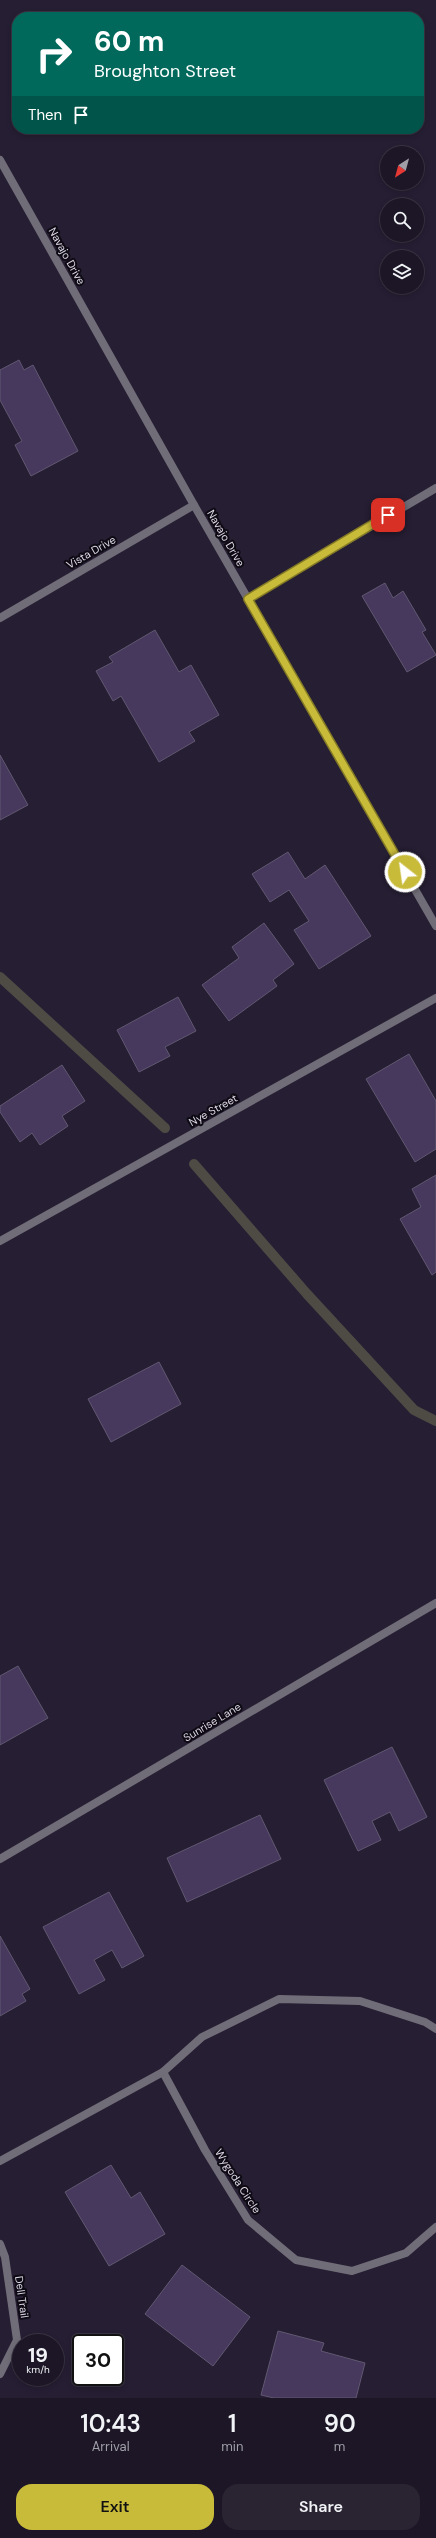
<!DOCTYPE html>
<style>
:root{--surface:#1c1626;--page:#292332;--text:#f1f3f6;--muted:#a09fa7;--line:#3a3543;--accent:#c9bb3a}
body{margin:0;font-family:"DM Sans",sans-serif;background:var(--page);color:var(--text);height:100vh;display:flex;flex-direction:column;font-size:15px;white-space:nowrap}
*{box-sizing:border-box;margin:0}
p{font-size:13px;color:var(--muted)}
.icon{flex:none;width:22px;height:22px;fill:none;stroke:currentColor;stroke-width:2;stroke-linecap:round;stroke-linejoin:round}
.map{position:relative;height:2398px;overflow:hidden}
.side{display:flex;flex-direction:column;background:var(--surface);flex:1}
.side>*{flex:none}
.hud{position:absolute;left:12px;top:12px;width:412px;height:122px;border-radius:16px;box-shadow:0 2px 6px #0003,0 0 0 1px var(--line);background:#00695c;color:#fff;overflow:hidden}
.needle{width:26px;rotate:216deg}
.tools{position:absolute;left:380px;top:146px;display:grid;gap:8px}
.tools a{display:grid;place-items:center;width:44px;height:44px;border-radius:50%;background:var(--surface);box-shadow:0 2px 6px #0003,0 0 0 1px var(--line);font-size:20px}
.speed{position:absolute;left:12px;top:2334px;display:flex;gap:8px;font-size:20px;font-weight:700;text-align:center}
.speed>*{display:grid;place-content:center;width:52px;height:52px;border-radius:50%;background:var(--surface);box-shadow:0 2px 6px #0003,0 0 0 1px var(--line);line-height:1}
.speed small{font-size:10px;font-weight:400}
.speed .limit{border:2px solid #111;border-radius:6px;background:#fff;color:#111}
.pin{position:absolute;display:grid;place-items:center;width:34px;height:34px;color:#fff;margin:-17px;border-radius:8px;box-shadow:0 2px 6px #0006}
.me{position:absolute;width:44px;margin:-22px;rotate:330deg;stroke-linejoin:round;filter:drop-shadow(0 0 3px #0008)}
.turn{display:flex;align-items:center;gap:14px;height:84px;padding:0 16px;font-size:18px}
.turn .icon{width:52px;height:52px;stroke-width:2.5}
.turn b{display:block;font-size:28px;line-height:34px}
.then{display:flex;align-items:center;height:38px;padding:0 16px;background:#0003;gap:8px;font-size:15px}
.eta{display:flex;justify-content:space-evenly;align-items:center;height:68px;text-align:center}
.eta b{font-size:24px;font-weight:600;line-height:28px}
.action{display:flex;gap:8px;margin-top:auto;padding:8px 16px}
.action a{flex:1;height:46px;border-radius:16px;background:var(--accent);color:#111;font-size:16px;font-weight:600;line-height:46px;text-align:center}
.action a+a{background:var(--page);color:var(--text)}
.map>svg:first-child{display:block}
</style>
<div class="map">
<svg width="436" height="2398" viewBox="0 0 436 2398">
<rect width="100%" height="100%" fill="#261e33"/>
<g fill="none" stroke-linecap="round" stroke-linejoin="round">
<!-- stream -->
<g stroke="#4e4b45" stroke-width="10">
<path d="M0 977 165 1128"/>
<path d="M194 1164 307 1294 414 1410 436 1421"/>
</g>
</g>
<!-- building -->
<g fill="#47385d" stroke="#615871">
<path d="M19 360 24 370 33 365 78 451 31 476 15 445 22 441 0 400V370Z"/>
<path d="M385 583 393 598 403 591 426 630 422 632 436 655 407 672 362 596Z"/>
<path d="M155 630 179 672 191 665 219 715 189 732 195 741 159 762 121 696 113 701 96 671 113 662 109 657Z"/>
<path d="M0 755 28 805 0 820Z"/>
<path d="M288 852 305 879 325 865 371 936 319 969 294 930 309 921 289 890 270 902 252 874Z"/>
<path d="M264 923 294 964 273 980 277 986 229 1021 202 985 239 958 232 947Z"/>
<path d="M178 997 196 1031 165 1047 170 1056 139 1072 117 1030Z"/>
<path d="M409 1054 436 1101V1149L415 1162 366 1079Z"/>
<path d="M62 1065 85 1101 62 1116 68 1126 40 1145 32 1133 20 1142 0 1112V1106Z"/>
<path d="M436 1175V1272L432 1275 400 1219 421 1207 412 1189Z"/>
<path d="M159 1362 181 1404 111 1442 88 1399Z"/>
<path d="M18 1666 48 1718 0 1745V1676Z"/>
<path d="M392 1747 427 1817 399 1831 390 1812 372 1821 381 1840 358 1851 324 1780Z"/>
<path d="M260 1815 281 1859 187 1902 167 1858Z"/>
<path d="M109 1892 144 1956 122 1968 112 1950 94 1960 105 1980 79 1994 43 1927Z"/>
<path d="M0 1936 30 1989 22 1994 26 2001 0 2016Z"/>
<path d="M111 2165 131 2198 140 2192 165 2234 109 2266 65 2192Z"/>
<path d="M182 2265 250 2317 213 2366 145 2314Z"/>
<path d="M278 2331 324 2343 321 2351 365 2363 356 2398H274L261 2395Z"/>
</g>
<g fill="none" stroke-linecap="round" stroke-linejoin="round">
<!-- street -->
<g stroke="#716d78" stroke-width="8">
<path d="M0 160 194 505 436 926"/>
<path d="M248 599 436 488"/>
<path d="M0 618 194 505"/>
<path d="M0 1241 436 998"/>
<path d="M0 1859 436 1603"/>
<path d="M436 2029 425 2022 360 2001 279 1999 202 2037 163 2072 205 2150 248 2220 296 2260 352 2271 406 2253 436 2227"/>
<path d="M0 2161 163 2072"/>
<path d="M0 2244 5 2257 17 2340 0 2374"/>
</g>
</g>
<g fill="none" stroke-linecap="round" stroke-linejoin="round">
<defs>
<path id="route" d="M388 515 248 599 405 872"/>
</defs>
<!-- route casing -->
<use href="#route" stroke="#837a26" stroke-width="10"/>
<!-- route -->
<use href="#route" stroke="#c9bb3a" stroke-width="7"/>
</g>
<g text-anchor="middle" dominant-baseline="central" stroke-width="4" stroke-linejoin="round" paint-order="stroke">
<!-- street labels -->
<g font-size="11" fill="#ded8e7" stroke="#0e0a13">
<text transform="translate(67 256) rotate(61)">Navajo Drive</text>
<text transform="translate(226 538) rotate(60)">Navajo Drive</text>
<text transform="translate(91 552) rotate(-30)">Vista Drive</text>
<text transform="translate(213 1110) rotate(-29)">Nye Street</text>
<text transform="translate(212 1722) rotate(-31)">Sunrise Lane</text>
<text transform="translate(238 2181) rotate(57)">Wygoda Circle</text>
<text transform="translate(22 2297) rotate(82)">Dell Trail</text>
</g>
</g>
</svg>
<div class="tools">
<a><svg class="needle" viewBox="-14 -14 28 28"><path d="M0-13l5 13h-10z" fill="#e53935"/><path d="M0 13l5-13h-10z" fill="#a09fa7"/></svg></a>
<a><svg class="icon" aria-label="search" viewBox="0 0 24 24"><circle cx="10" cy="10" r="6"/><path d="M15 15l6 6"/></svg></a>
<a><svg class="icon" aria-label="layers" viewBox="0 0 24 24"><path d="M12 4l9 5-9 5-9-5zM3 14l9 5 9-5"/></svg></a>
</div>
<div class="speed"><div>19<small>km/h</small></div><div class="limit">30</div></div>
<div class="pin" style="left:388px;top:515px;background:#d93025"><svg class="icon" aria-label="arrive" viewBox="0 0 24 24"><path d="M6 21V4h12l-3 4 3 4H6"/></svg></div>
<svg class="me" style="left:405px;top:872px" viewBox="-20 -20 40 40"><circle r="17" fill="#c9bb3a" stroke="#fff" stroke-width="3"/><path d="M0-11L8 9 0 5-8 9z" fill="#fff"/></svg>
<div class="hud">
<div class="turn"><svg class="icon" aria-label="right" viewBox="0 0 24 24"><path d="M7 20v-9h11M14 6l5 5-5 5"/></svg><div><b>60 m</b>Broughton Street</div></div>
<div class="then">Then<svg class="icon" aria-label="arrive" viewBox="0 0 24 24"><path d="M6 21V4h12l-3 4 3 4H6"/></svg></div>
</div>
</div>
<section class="side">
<div class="eta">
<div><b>10:43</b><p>Arrival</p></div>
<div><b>1</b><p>min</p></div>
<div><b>90</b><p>m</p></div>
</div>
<div class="action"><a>Exit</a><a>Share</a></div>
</section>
